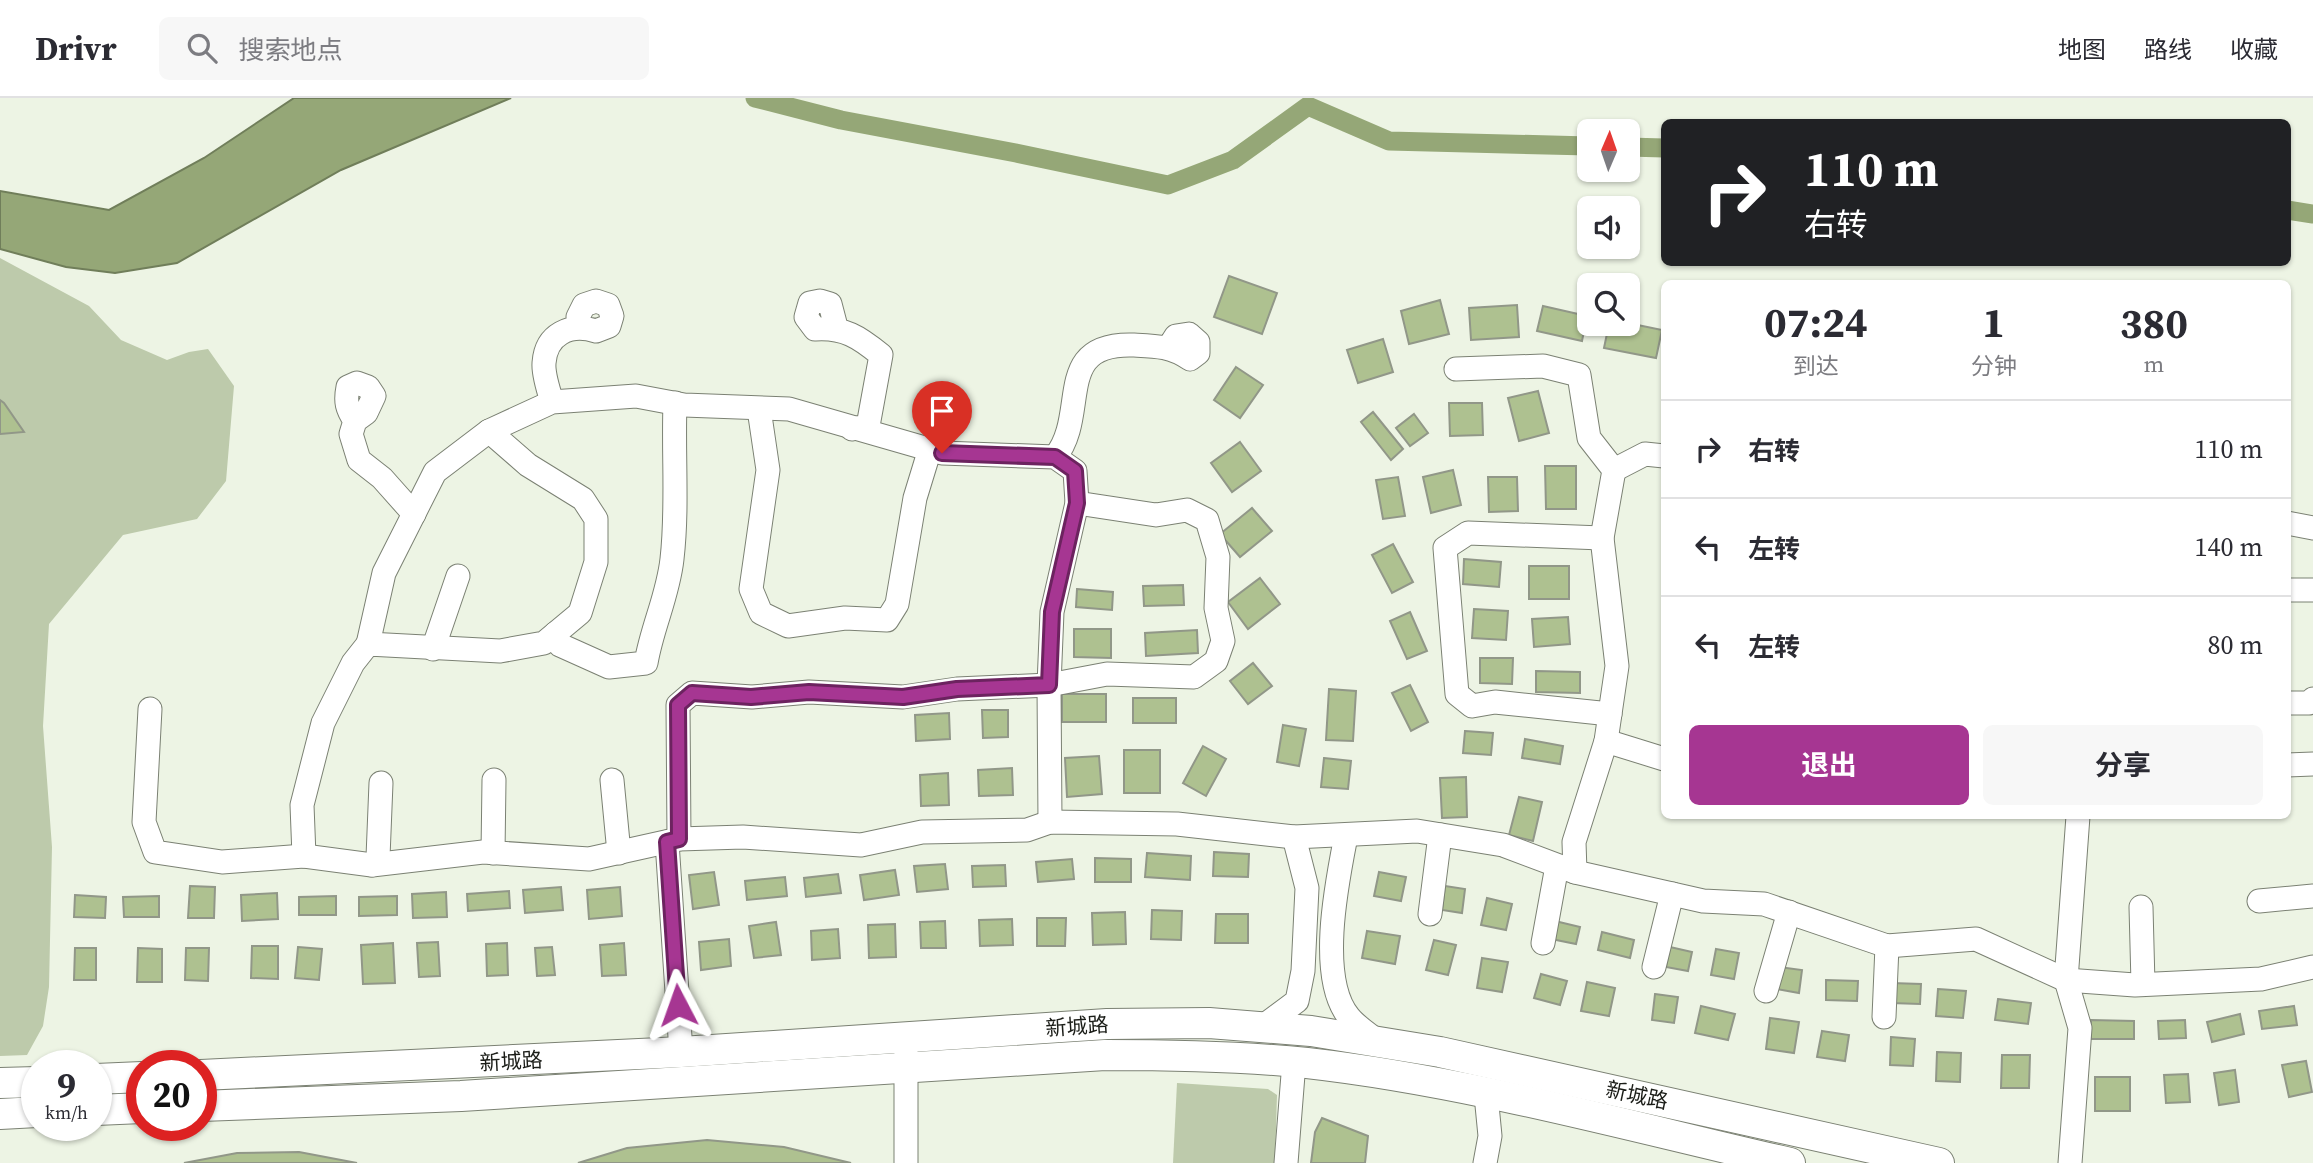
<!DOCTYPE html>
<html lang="zh">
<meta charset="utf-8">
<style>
:root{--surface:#fff;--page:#f7f7f7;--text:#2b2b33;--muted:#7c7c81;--line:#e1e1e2;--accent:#a63692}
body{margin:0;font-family:"Source Serif 4","Noto Sans SC",serif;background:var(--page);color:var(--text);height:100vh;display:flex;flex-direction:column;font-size:26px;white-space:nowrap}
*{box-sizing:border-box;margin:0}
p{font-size:23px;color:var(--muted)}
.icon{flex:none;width:38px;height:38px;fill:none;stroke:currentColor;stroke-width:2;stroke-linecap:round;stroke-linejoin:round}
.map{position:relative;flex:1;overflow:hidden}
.drawer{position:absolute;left:1661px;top:182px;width:630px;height:539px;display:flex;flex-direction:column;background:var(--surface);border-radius:10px;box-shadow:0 2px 5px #0004}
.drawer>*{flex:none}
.top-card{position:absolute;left:1661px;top:21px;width:630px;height:147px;border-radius:10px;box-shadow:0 2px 5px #0004;background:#202124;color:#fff;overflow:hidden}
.needle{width:46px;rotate:2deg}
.controls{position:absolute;left:1577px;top:21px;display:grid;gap:14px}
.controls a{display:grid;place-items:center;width:63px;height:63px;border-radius:10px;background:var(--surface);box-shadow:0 2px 5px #0004;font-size:35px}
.speed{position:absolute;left:21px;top:952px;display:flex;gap:14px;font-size:35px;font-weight:700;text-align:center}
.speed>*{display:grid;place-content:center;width:91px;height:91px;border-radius:50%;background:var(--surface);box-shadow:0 2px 5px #0004;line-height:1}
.speed small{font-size:18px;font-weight:400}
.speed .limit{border:10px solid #d22;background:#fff;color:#111}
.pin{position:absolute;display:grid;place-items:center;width:60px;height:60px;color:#fff;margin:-72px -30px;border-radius:50% 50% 50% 0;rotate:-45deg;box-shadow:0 0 7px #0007}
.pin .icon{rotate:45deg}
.me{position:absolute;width:77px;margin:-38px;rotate:356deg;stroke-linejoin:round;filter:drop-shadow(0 0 5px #0008)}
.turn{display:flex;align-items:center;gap:24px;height:147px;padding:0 28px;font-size:32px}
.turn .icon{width:91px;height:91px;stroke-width:2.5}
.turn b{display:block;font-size:49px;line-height:60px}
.eta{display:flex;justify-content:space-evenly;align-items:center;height:119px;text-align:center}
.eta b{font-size:42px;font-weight:700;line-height:49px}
.button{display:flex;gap:14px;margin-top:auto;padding:14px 28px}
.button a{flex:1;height:80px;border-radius:10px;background:var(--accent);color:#fff;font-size:28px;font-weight:700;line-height:80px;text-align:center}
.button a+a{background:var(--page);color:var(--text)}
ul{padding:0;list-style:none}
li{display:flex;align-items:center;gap:21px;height:98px;padding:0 28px;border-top:2px solid var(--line)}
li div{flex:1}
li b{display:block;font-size:26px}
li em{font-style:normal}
header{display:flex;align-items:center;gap:42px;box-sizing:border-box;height:98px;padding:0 35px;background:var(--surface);border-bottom:2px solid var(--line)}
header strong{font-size:33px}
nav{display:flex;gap:38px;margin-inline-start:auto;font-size:24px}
.search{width:490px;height:63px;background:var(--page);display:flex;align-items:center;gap:18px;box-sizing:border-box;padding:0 24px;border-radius:10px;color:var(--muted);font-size:26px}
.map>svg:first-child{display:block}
</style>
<header>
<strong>Drivr</strong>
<div class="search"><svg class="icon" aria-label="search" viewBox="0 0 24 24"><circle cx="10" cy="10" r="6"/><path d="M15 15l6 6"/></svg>搜索地点</div>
<nav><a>地图</a><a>路线</a><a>收藏</a></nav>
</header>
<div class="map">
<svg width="2313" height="1065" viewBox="0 0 2313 1065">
<rect width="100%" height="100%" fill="#edf4e4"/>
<!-- green -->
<g fill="#bdcaab">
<path d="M0 160 89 208 121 242 167 262 189 254 208 251 234 288 226 383 197 421 123 437 49 526 43 628 52 749 49 889 43 928 27 957 0 958Z"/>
<path d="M1177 985 1268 991 1277 997 1275 1065H1173Z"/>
</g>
<!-- water -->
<path fill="#95a777" stroke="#707e5a" stroke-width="2" d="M294 0H511L341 72 177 165 115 175 66 169 0 151V93L109 112 204 60Z"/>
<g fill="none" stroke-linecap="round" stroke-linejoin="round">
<!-- canal -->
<g stroke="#95a777" stroke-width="19">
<path d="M755 0 841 22 1016 55 1168 87 1233 62 1308 8 1389 43 1589 48"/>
<path d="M1628 49 1664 50"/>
<path d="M2287 112 2313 116"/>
</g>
</g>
<!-- building -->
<g fill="#aec190" stroke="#919788" stroke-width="2">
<path d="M1229 178 1277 195 1262 236 1214 219Z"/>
<path d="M1440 202 1449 236 1409 246 1401 213Z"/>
<path d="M1517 207 1519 239 1471 242 1469 210Z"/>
<path d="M1543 208 1587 218 1582 243 1537 233Z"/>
<path d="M1628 225 1662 232 1656 260 1604 250 1609 226Z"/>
<path d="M1383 241 1393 274 1358 285 1347 252Z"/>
<path d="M1236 269 1263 287 1240 320 1214 302Z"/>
<path d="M1538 293 1549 335 1519 343 1508 300Z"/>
<path d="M0 302 4 305 24 334 0 336Z"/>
<path d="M1449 305H1482L1483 337 1450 338Z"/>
<path d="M1373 314 1403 351 1391 362 1361 324Z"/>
<path d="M1414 316 1428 335 1410 348 1396 330Z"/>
<path d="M1240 344 1261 373 1232 394 1211 365Z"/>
<path d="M1545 368H1576V411H1546Z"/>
<path d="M1453 372 1461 407 1431 415 1423 379Z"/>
<path d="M1398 379 1405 418 1383 421 1376 382Z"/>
<path d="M1488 379H1517L1518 413 1489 414Z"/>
<path d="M1252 410 1272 433 1240 459 1220 436Z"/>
<path d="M1393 446 1413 484 1392 495 1372 457Z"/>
<path d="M1464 461 1501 464 1499 489 1463 486Z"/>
<rect x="1529" y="468" width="40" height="33"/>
<path d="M1260 480 1280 506 1248 531 1228 504Z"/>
<path d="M1183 487 1184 507 1144 508 1143 488Z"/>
<path d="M1077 491 1113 494 1112 512 1076 509Z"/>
<path d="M1474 511 1508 513 1506 542 1472 540Z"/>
<path d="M1410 514 1427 553 1407 561 1390 523Z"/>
<path d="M1568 519 1570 546 1534 549 1532 521Z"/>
<path d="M1074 531H1111V560L1074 559Z"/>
<path d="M1197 532 1198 555 1146 558 1145 535Z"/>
<path d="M1480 560H1513L1512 586 1480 585Z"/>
<path d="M1253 565 1272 588 1248 606 1230 583Z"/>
<path d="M1536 573 1580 574V595L1536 594Z"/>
<path d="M1410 587 1428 624 1411 633 1392 595Z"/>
<path d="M1329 591 1356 593 1353 643 1326 642Z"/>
<rect x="1062" y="596" width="44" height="28"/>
<rect x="1133" y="600" width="43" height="25"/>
<path d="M982 612H1008V639L983 640Z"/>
<path d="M949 615 950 641 916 643 915 617Z"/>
<path d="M1283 627 1306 631 1299 668 1277 664Z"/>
<path d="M1465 633 1493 635 1491 657 1463 655Z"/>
<path d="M1525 641 1563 648 1560 666 1522 660Z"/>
<path d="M1203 648 1226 661 1206 698 1183 685Z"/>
<rect x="1124" y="652" width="36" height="43"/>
<path d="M1099 658 1102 696 1067 699 1065 660Z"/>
<path d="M1324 660 1351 663 1348 691 1321 689Z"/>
<path d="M1012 670 1013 697 979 698 978 672Z"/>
<path d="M948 675 949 707 921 708 920 677Z"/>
<path d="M1466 679 1467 719 1442 720 1440 680Z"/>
<path d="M1519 699 1542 704 1533 743 1509 737Z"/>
<path d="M1214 754 1249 756 1248 779 1213 778Z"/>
<path d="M1147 755 1191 758 1190 782 1145 779Z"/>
<path d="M1095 760 1131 761V784H1095Z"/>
<path d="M1072 761 1074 781 1038 784 1036 764Z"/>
<path d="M945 766 948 791 917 794 914 768Z"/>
<path d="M1005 767 1006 788 973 789 972 768Z"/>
<path d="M895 772 899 797 864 802 860 777Z"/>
<path d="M714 774 719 807 693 811 689 777Z"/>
<path d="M1379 774 1406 779 1401 803 1374 798Z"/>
<path d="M838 776 841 795 806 799 804 780Z"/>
<path d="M785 779 787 798 747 802 745 783Z"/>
<path d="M190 788 215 789 214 820H188Z"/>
<path d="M1445 788 1465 791 1462 815 1442 812Z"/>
<path d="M561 789 563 812 525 815 523 792Z"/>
<path d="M620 789 622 818 589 821 587 792Z"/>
<path d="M509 793 510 810 468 813 467 796Z"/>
<path d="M446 794 447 819 413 820 412 796Z"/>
<path d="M277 795 278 821 242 823 241 797Z"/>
<path d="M75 797 106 799 105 820 74 819Z"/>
<path d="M159 798V819H124L123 799Z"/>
<path d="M336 798V817H299V799Z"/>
<path d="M397 798V817L359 818V799Z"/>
<path d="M1487 800 1512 806 1506 832 1481 827Z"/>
<path d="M1152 812 1182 813 1181 842 1151 841Z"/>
<path d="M1125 814 1126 846 1093 847 1092 815Z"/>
<path d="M1216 816H1248V845H1215Z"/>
<path d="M1037 820H1066L1065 848H1037Z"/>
<path d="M1012 821 1013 847 980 848 979 822Z"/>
<path d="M945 823 946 850H921L920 824Z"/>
<path d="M1555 823 1580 829 1576 846 1551 841Z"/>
<path d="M776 824 781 857 754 860 749 828Z"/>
<path d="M895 826 896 859 869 860 868 827Z"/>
<path d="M838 831 840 860 812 862 811 833Z"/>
<path d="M1367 833 1400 838 1395 866 1362 860Z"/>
<path d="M1602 834 1634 842 1630 860 1598 852Z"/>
<path d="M729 841 731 868 701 872 699 844Z"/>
<path d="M1434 842 1456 847 1448 877 1426 872Z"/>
<path d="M438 844 440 878 419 879 417 845Z"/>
<path d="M393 845 395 885 363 886 361 847Z"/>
<path d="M507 845 508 877 487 878 486 846Z"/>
<path d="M624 845 626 877 602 878 600 847Z"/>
<path d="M252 848H278V881L251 880Z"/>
<path d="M298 849 322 851 319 882 295 880Z"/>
<path d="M552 849 555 877 537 878 535 850Z"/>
<path d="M1670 849 1692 854 1688 873 1666 869Z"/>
<path d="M75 850H96V882H74Z"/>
<path d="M138 850 162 851V884H137Z"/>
<path d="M186 850H209L208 883 185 882Z"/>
<path d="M1716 851 1739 855 1734 881 1711 877Z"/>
<path d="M1482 860 1508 864 1502 894 1477 890Z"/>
<path d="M1779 869 1802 872 1799 895 1776 891Z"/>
<path d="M1541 876 1567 883 1560 907 1534 900Z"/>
<path d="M1826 882 1858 883 1857 903 1826 902Z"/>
<path d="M1587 884 1615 890 1609 918 1581 913Z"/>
<path d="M1891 885 1921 886 1920 906 1891 905Z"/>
<path d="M1938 891 1966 893 1963 920 1936 918Z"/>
<path d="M1655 896 1678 899 1674 925 1652 922Z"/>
<path d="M1998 901 2031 905 2028 926 1995 922Z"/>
<path d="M1701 908 1735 916 1728 942 1695 935Z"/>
<path d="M2294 908 2297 927 2262 931 2259 913Z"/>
<path d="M2240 916 2244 936 2212 944 2207 924Z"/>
<path d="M1770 920 1799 924 1794 955 1766 951Z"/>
<path d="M2091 922 2134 923V941H2091Z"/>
<path d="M2185 922 2186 940 2159 941 2158 923Z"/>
<path d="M1822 933 1849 937 1845 963 1817 959Z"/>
<path d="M1891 939 1915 941 1913 968 1890 967Z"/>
<path d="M1937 954 1961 955 1960 984 1936 983Z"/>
<path d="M2002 957H2030L2029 990H2001Z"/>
<path d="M2306 963 2312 994 2289 999 2282 967Z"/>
<path d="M2235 972 2239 1004 2219 1007 2214 975Z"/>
<path d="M2188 976 2190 1004 2166 1005 2164 977Z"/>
<rect x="2095" y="979" width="35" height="34"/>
<path d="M1322 1020 1368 1038 1365 1065H1311L1315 1034Z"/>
<path d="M707 1042 784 1049 851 1065H578L627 1050Z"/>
<path d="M299 1054 357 1065H184L237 1055Z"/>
</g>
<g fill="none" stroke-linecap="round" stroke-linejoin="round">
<defs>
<g id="minor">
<path d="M836 229 830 206 820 203 810 205 806 219 815 231C844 229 859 239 881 257L868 328 852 331"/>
<path d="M1456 271 1543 268 1579 277 1589 340 1614 372 1602 440 1617 568 1606 643 1574 744 1575 774 1703 803 1764 806 1887 848 1976 841 2066 882 2135 887 2261 881 2313 869"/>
<path d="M552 304C549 293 543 277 544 265 546 236 570 225 596 233L609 228 612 218 608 207 596 203 584 207 578 219 581 228"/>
<path d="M759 311 768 372 751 491 761 515 788 528 845 520 887 522 897 506 915 400 930 351"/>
<path d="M355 323C347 311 345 304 348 289L357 285 368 289 374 298 366 315 355 323 351 336 359 362 382 380 414 416"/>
<path d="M1055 359C1090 316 1051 244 1134 247 1156 248 1171 248 1190 261L1198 255V244L1189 236 1176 238 1169 249"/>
<path d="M1614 372 1645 356 1664 358"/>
<path d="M2287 425 2313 430"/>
<path d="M1602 440 1468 435 1445 450 1457 596 1472 608 1495 604 1610 616"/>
<path d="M2287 492H2313"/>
<path d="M556 535 560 547 609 569 646 565C652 529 668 498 672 461 678 409 673 357 675 305"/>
<path d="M368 546 384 475 435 374 489 333"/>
<path d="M433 551 458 478"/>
<path d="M2287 605H2309L2313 601"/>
<path d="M150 611 144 724 155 754 222 764 304 758 372 767 483 754 589 761 679 741 743 739 861 747 922 734 1027 732 1050 724 1177 726 1294 739 1417 733 1503 747 1575 774"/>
<path d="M1606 643 1664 661"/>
<path d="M2287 667 2313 666"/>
<path d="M612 682 619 755"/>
<path d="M1346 738C1337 784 1317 880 1349 919 1356 928 1369 936 1378 944"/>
<path d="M679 741 678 607 692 595 752 599 809 594 903 599 957 591 1049 587 1107 576 1194 579 1216 563 1223 543 1216 510 1218 459 1207 422 1187 412 1156 417 1077 405"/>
<path d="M667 744 681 954"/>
<path d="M493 755 494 682"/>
<path d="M304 758 302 707 323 625 353 565 368 546 500 553 544 545 580 515 596 464V421L583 401 528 367 489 333 552 304 636 298 684 307 789 311 942 355 1055 359 1075 373 1077 405 1052 514 1049 587 1050 724"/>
<path d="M372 767 378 759 381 685"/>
<path d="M2259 803 2313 798"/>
<path d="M2141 809 2143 886"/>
<path d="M1430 816 1440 737"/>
<path d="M1543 845 1557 768"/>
<path d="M1654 869 1672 796"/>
<path d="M1766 893 1789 814"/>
<path d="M1884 919 1887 848"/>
<path d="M1262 929 1297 903 1303 873 1307 790 1294 739"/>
<path d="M906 1065V955"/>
<path d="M1286 1065 1294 964"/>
<path d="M1485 1065 1490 1038 1486 997"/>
<path d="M2070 1065 2080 930 2066 882 2078 718"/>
</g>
<g id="major">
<path d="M201 977 681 954 1107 926 1209 925 1311 933 1440 954 1939 1065"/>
<path d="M96 981 142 979"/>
<path d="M0 985 37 984"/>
<path d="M201 1008 461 998 1105 957C1173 957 1239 958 1307 965 1467 983 1632 1029 1790 1065"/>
<path d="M96 1012 142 1010"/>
<path d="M0 1016 37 1014"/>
</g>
</defs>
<!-- minor casing -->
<use href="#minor" stroke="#7b8173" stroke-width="25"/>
<!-- major casing -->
<use href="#major" stroke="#7b8173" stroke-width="32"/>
<!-- minor -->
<use href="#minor" stroke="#fff" stroke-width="23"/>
<!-- major -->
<use href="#major" stroke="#fff" stroke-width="30"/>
</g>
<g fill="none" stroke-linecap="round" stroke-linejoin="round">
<defs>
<path id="route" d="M678 907 667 744 679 741 678 607 692 595 751 599 809 594 903 599 957 591 1049 587 1052 514 1077 405 1075 373 1055 359 942 355"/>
</defs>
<!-- route casing -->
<use href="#route" stroke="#6c235f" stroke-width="18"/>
<!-- route -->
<use href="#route" stroke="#a63692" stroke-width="12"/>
</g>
<g text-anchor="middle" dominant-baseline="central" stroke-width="5" stroke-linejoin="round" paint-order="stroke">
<!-- street labels -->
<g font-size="21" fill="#1b1d18" stroke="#fff">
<text transform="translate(1077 928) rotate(-4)">新城路</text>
<text transform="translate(511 963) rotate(-3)">新城路</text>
<text transform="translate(1637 997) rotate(12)">新城路</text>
</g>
</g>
</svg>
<div class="controls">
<a><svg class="needle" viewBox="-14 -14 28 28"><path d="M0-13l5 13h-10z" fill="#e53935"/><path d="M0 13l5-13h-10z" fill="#7c7c81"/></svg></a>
<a><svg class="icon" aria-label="sound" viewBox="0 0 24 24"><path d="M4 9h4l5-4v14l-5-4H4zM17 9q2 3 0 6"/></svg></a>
<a><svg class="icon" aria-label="search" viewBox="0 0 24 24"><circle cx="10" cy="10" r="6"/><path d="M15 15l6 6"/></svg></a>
</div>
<div class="speed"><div>9<small>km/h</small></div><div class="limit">20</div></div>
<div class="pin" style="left:942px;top:355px;background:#d93025"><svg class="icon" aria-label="arrive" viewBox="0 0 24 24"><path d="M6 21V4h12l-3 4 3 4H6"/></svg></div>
<svg class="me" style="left:678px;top:907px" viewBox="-20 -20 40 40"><path d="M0-17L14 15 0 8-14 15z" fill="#a63692" stroke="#fff" stroke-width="4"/></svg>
<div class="top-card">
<div class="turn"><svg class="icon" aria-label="right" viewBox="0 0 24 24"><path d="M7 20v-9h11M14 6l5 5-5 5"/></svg><div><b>110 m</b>右转</div></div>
</div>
<section class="drawer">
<div class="eta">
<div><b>07:24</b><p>到达</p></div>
<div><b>1</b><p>分钟</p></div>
<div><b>380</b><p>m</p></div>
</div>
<ul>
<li><svg class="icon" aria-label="right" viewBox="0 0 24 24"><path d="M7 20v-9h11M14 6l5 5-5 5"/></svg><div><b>右转</b></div><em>110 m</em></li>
<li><svg class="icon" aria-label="left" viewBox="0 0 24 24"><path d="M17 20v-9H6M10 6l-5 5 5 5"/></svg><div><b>左转</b></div><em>140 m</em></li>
<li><svg class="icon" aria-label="left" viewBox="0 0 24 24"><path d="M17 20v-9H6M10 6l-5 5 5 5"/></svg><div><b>左转</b></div><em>80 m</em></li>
</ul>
<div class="button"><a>退出</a><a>分享</a></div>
</section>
</div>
